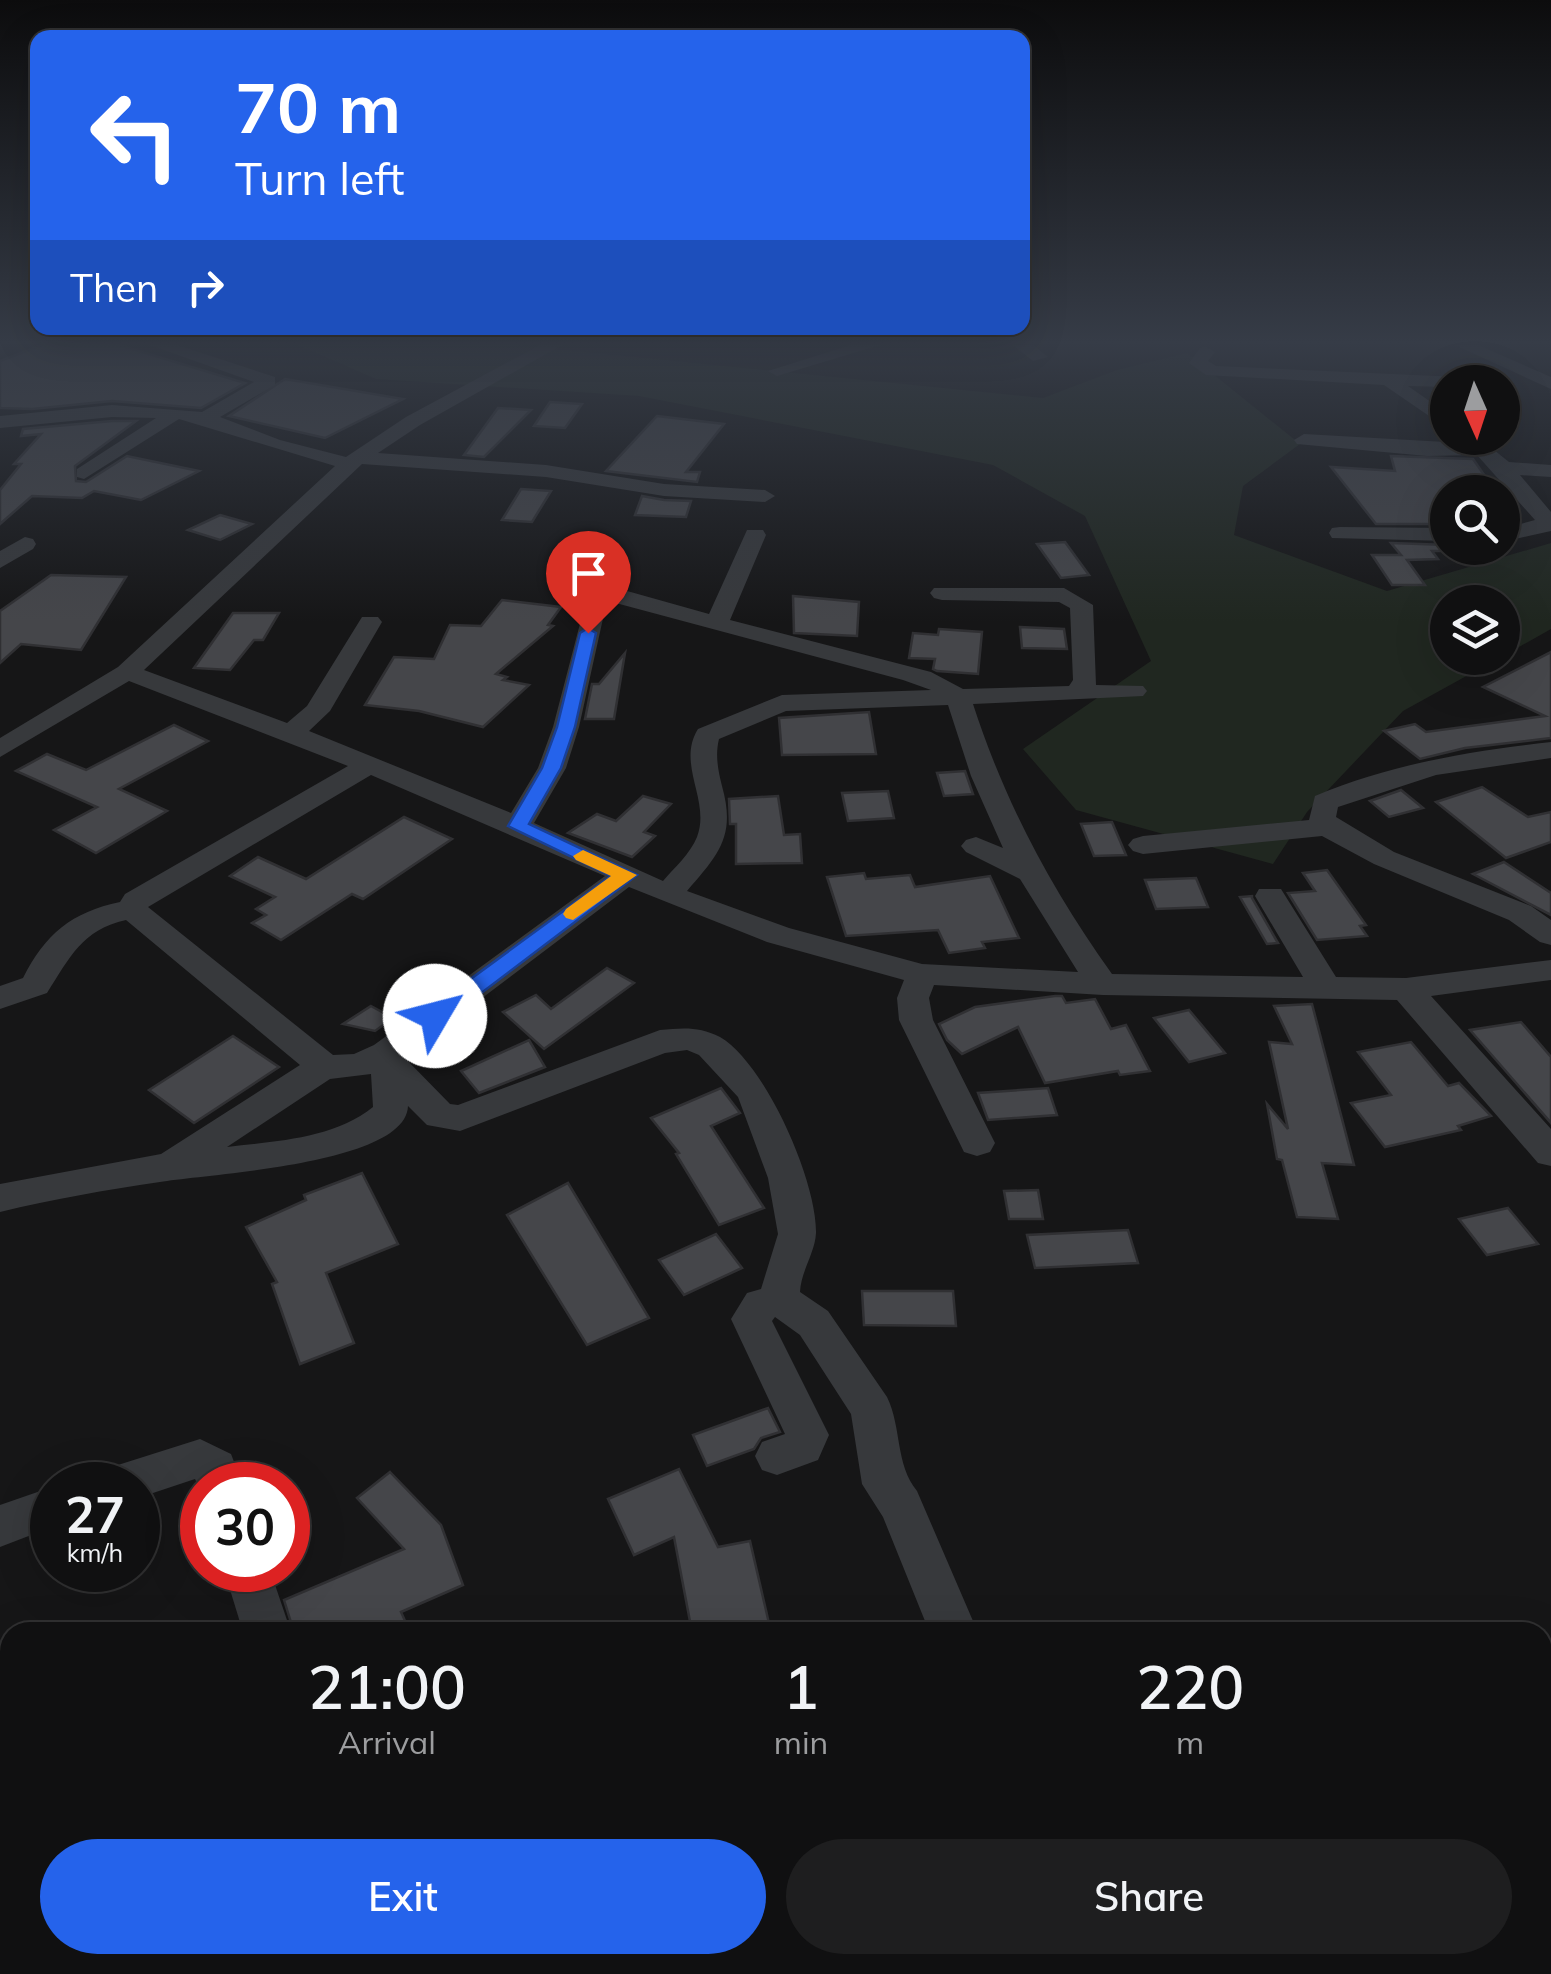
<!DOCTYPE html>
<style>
:root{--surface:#101011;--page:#1e1e1f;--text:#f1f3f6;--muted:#9c9d9f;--line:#303031;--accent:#2563eb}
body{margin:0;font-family:Mulish,sans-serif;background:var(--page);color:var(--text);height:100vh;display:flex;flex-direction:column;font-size:38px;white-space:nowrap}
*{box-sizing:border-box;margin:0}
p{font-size:32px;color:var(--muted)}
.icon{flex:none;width:55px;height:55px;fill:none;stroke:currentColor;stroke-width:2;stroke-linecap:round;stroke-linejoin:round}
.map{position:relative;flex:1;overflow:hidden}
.side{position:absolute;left:0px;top:1622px;width:1552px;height:352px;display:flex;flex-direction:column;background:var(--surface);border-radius:30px 30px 0 0;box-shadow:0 10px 40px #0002,0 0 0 2px var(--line)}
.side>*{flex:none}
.hud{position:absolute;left:30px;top:30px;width:1000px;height:305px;border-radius:20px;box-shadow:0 10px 40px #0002,0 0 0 2px var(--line);background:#2563eb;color:#fff;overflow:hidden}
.needle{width:65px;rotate:177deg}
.tools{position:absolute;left:1430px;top:365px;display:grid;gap:20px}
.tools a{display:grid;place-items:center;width:90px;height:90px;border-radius:50%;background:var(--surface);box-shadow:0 10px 40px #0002,0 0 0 2px var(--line);font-size:50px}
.speed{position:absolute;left:30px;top:1462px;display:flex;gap:20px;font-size:50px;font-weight:700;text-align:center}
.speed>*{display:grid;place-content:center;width:130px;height:130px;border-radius:50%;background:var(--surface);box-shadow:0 10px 40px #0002,0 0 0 2px var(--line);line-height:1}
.speed small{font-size:25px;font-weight:400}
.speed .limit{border:15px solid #d22;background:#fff;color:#111}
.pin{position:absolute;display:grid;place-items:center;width:85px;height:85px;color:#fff;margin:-102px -42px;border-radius:50% 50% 50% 0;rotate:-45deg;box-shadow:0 0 10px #0007}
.pin .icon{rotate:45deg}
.me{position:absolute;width:110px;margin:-55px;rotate:53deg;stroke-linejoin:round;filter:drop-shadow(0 0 8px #0008)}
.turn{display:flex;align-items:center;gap:35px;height:210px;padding:0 40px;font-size:45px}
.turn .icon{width:130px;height:130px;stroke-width:2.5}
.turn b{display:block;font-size:70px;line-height:85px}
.then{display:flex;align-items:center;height:95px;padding:0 40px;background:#0003;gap:20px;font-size:38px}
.eta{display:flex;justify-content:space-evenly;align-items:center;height:170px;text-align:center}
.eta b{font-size:60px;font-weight:600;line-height:70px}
.primary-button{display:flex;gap:20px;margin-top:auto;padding:20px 40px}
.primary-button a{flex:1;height:115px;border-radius:60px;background:var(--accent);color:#fff;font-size:40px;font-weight:600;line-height:115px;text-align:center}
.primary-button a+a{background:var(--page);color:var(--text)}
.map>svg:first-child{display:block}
</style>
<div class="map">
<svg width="1551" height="1974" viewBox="0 0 1551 1974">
<rect width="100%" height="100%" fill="#161617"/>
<!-- green -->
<path fill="#202720" d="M298 345H516L1043 398 1117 370 1187 353 1300 444 1243 486 1234 535 1387 591 1551 543V629L1503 656 1502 602H1448V658H1499L1403 711 1307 812 1273 864 1076 810 1023 749 1151 661 1085 516 993 465 639 396 376 379Z"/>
<!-- building -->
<g fill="#45464a" stroke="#303033" stroke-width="2.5">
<path d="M42 345H119L245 383 201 408 112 401 32 409 0 408V361Z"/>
<path d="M285 379 403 399 325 438 229 416Z"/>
<path d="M550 402 582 404 565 428 534 426Z"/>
<path d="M498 408 531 410 484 457 464 455Z"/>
<path d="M657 416 724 424 686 472H700L697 482 606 471Z"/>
<path d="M112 421H136L75 466 76 481 86 482 127 456 199 471 141 500 94 491 82 498 32 496 0 524V490L21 464H14L41 434 21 436 23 429Z"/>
<path d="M1391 456 1473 459 1496 492H1448V509H1439L1448 524H1376L1331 467 1395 471Z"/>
<path d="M521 489 551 491 532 522 502 520Z"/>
<path d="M642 496 664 500 691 501 686 517 635 515Z"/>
<path d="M220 515 252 524 220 540 188 530Z"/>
<path d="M1065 542 1089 575 1061 578 1037 544Z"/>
<path d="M1391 543 1448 545V551H1432L1438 559 1407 560 1425 585H1392L1372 555H1401Z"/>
<path d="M51 575 126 577 81 650 21 644 0 663V611Z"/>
<path d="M793 596 859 602 857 636 794 633Z"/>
<path d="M502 600 561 607 548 625 553 626 496 674 507 677 503 680 529 685 483 727 419 711 365 705 394 657 434 659 450 625 481 626Z"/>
<path d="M233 613H279L263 640H254L230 670 194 668Z"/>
<path d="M1020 627 1064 629 1067 649 1022 648Z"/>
<path d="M939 629 982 632 978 674 937 671 933 669 935 659 909 658 913 633 938 635Z"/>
<path d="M1551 652V738L1465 748 1420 759 1384 731 1415 724 1426 732 1545 716 1483 687Z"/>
<path d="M625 653 614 719H585L592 684H599Z"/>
<path d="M869 712 876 754 782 755 779 718Z"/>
<path d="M174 725 208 741 119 789 167 811 96 853 54 830 97 807 16 771 47 754 86 770Z"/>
<path d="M965 771 973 794 944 796 937 773Z"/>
<path d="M1482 787 1528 817 1551 812V842L1506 858 1436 802Z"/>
<path d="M1401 790 1423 808 1389 817 1370 801Z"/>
<path d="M888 791 894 818 848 821 842 793Z"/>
<path d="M643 796 671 804 644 832 655 836 632 857 568 833 597 814 616 821Z"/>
<path d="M778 796 784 835 800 834 802 863 736 864V824H730L729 799Z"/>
<path d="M404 817 452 839 363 899 352 894 281 940 252 923 266 915 256 909 275 897 230 876 258 857 306 879Z"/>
<path d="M1112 822 1126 855 1094 856 1081 824Z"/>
<path d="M1504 862 1551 893V915L1473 874Z"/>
<path d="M1327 870 1366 925 1360 926 1367 936 1317 940 1288 893 1315 891 1303 873Z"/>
<path d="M864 873 866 879 910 875 915 887 990 876 1019 938 982 942 985 948 949 953 938 930 846 936 827 877Z"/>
<path d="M1196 878 1208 907 1156 909 1145 880Z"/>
<path d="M1252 896V898L1278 943 1267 944 1240 897Z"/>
<path d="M607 968 634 983 544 1049 503 1012 536 995 551 1009Z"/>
<path d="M1055 996H1062L1066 1003 1095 999 1111 1029 1126 1025 1150 1071 1120 1075 1118 1071 1045 1083 1018 1027 962 1054 947 1040 939 1024 975 1007Z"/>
<path d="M1312 1004 1354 1165 1322 1163 1338 1219 1297 1217 1282 1160 1277 1159 1267 1104 1288 1129 1269 1042 1292 1044 1274 1006Z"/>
<path d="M371 1006 393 1018 375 1031 343 1024Z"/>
<path d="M1189 1010 1225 1053 1189 1062 1154 1018Z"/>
<path d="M1521 1022 1551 1057V1123L1470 1030Z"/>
<path d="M233 1036 279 1067 194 1123 149 1090Z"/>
<path d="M529 1040 545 1067 479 1093 461 1071Z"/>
<path d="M1411 1042 1448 1086 1459 1083 1491 1116 1458 1126 1461 1130 1385 1147 1351 1103 1391 1095 1358 1052Z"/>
<path d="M721 1088 740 1113 711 1126 764 1208 719 1225 676 1154 679 1153 651 1118Z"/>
<path d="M1048 1088 1057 1115 988 1120 978 1093Z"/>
<path d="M362 1173 398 1244 326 1273 354 1343 300 1364 272 1284 277 1282 246 1227 306 1200 304 1195Z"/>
<path d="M568 1183 649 1318 587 1345 507 1215Z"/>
<path d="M1038 1190 1043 1219H1009L1004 1191Z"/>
<path d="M1508 1208 1538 1244 1487 1255 1459 1219Z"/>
<path d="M1128 1230 1138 1263 1035 1268 1027 1235Z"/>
<path d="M716 1234 742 1268 684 1295 659 1260Z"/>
<path d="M862 1291H953L956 1326 864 1325Z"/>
<path d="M768 1408 780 1432 761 1438 754 1449 707 1466 693 1435Z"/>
<path d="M679 1469 718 1547 750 1541 771 1632H692L674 1537 634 1555 608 1499Z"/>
<path d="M390 1472 441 1525 463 1585 401 1612 410 1632H294L284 1600 404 1549 357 1498Z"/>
</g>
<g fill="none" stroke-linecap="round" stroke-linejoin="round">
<!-- minor -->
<g fill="#37393c" fill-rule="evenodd">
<path d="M150 345H177L275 377V385L220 417 280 440 346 457 406 417 540 345H562L420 425 378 453 546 465 664 484 765 490 775 496 765 502 664 496 546 477 362 464 144 670 287 723 307 706 362 617H378L382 622 330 711 309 731 511 813 538 768 553 727 587 597 608 588 620 589 709 614 747 530H763L766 535 730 620 931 672 963 689 1069 686 1073 680 1070 608 1059 602 942 600 934 598 930 593 934 588H1064L1093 605 1096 685 1143 686 1147 691 1143 696 973 704C1005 803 1052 890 1112 974L1303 977 1255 896 1259 889H1281L1336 977 1406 978 1551 960V980L1431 996 1551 1129V1166L1538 1163 1397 1000 1103 995 934 985 929 998 933 1020 995 1143 990 1152 977 1156 964 1152 899 1020 897 998 904 980 767 942 629 887 404 1057 450 1104 458 1105 660 1030C682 1028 699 1026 720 1037 765 1063 817 1181 816 1233 815 1253 801 1271 800 1292L828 1311 887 1397C902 1428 895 1464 917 1491L973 1621 970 1632H922L925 1621 883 1517 862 1484 851 1414 800 1335 775 1317 772 1321 829 1435 818 1460 777 1475 762 1470 755 1456 762 1442 785 1434 731 1319 747 1293 761 1289 778 1234 768 1178 738 1097 699 1055 687 1050 665 1053 460 1131 427 1125 408 1106C406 1165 205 1174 160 1182 106 1190 53 1199 0 1212V1184L161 1154 300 1065 126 920C82 930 70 957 47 993L0 1009V986L23 978C45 934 72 912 120 902L125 894 348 766 129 681 0 757V738L118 667 335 466 179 419 84 479 77 477V469L156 418 112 417 0 428V416L112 405 202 412 254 382ZM612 602 903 680 931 690 782 695 698 729C676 764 711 801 697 837 690 854 675 867 663 881L534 823 566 768 579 727 606 605ZM948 705 971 776 1003 848 976 837 966 840 961 846 966 852 1020 879 1078 972 922 964 789 928 687 891C719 854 736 836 722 786 718 770 715 755 719 739L786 711ZM371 775 605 876 374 1045 354 1054 333 1055 148 907ZM371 1074 373 1107C333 1139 276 1141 227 1147L330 1079Z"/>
<path d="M851 345H880L777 376 768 371Z"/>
<path d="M1013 345H1033L1048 357 1033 361Z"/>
<path d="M1455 345H1478L1551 377V389Z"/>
<path d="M1206 347 1215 352 1208 361 1216 366 1458 377 1467 382H1448V387L1408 386 1448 414V429L1384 385 1206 375 1189 363 1200 348Z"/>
<path d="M1304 434 1463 443 1459 438H1479L1509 462 1551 465V477L1520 475 1551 512V531L1502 542V529L1535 520 1477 455 1427 456 1297 444 1294 440Z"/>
<path d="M1340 527 1448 528V541L1332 538 1329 533 1332 528Z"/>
<path d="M25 537 33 539 36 544 33 549 0 568V551Z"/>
<path d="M1551 742V758L1436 775 1338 807 1336 817 1394 852 1531 906 1551 920V945L1540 942 1509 920 1374 864 1322 836 1143 854 1133 851 1128 845 1133 839 1143 836 1309 820 1315 796C1391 764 1470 751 1551 742Z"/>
<path d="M200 1439 231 1454 243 1485H202V1493L195 1479 138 1498V1485H93L99 1471Z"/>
<path d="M52 1487V1527L0 1547V1505Z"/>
<path d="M224 1570H270L291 1632H243Z"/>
<path d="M351 1965H407L410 1974H354Z"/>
</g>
</g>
<!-- sky -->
<linearGradient id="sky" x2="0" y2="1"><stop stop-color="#0c0c0d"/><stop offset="0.55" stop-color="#363c47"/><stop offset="1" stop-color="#363c47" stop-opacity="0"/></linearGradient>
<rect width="1551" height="622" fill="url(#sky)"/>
<!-- route -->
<path fill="#2563eb" stroke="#184099" stroke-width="2.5" d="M588 628 596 633 575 727 561 768 529 824 637 875 443 1022H427L423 1016 427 1011 611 876 508 826 542 768 557 727 580 633Z"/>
<!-- slow -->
<path fill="#f59e0b" d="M583 850 637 875 573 920 566 918 563 914 566 909 611 876 576 860 573 856Z"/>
</svg>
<div class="tools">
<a><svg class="needle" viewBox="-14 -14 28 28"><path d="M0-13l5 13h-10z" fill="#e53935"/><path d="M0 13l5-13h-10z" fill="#9c9d9f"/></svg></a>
<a><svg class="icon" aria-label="search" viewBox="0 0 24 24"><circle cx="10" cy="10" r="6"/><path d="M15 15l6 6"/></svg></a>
<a><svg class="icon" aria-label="layers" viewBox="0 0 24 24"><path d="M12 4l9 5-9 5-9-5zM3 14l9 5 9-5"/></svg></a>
</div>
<div class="speed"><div>27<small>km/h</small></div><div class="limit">30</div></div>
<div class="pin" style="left:588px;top:633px;background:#d93025"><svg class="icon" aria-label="arrive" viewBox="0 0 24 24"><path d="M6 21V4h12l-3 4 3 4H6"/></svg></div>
<svg class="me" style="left:435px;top:1016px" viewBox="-20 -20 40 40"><circle r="19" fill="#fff"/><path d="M0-13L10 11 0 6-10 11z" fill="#2563eb"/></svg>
<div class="hud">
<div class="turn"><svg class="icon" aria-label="left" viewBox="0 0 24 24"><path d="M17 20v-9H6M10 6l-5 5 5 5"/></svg><div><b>70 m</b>Turn left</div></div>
<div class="then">Then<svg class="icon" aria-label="right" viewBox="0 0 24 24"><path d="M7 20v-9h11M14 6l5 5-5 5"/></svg></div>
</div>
<section class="side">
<div class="eta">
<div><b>21:00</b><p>Arrival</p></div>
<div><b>1</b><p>min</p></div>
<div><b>220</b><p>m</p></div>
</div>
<div class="primary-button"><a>Exit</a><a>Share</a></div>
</section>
</div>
